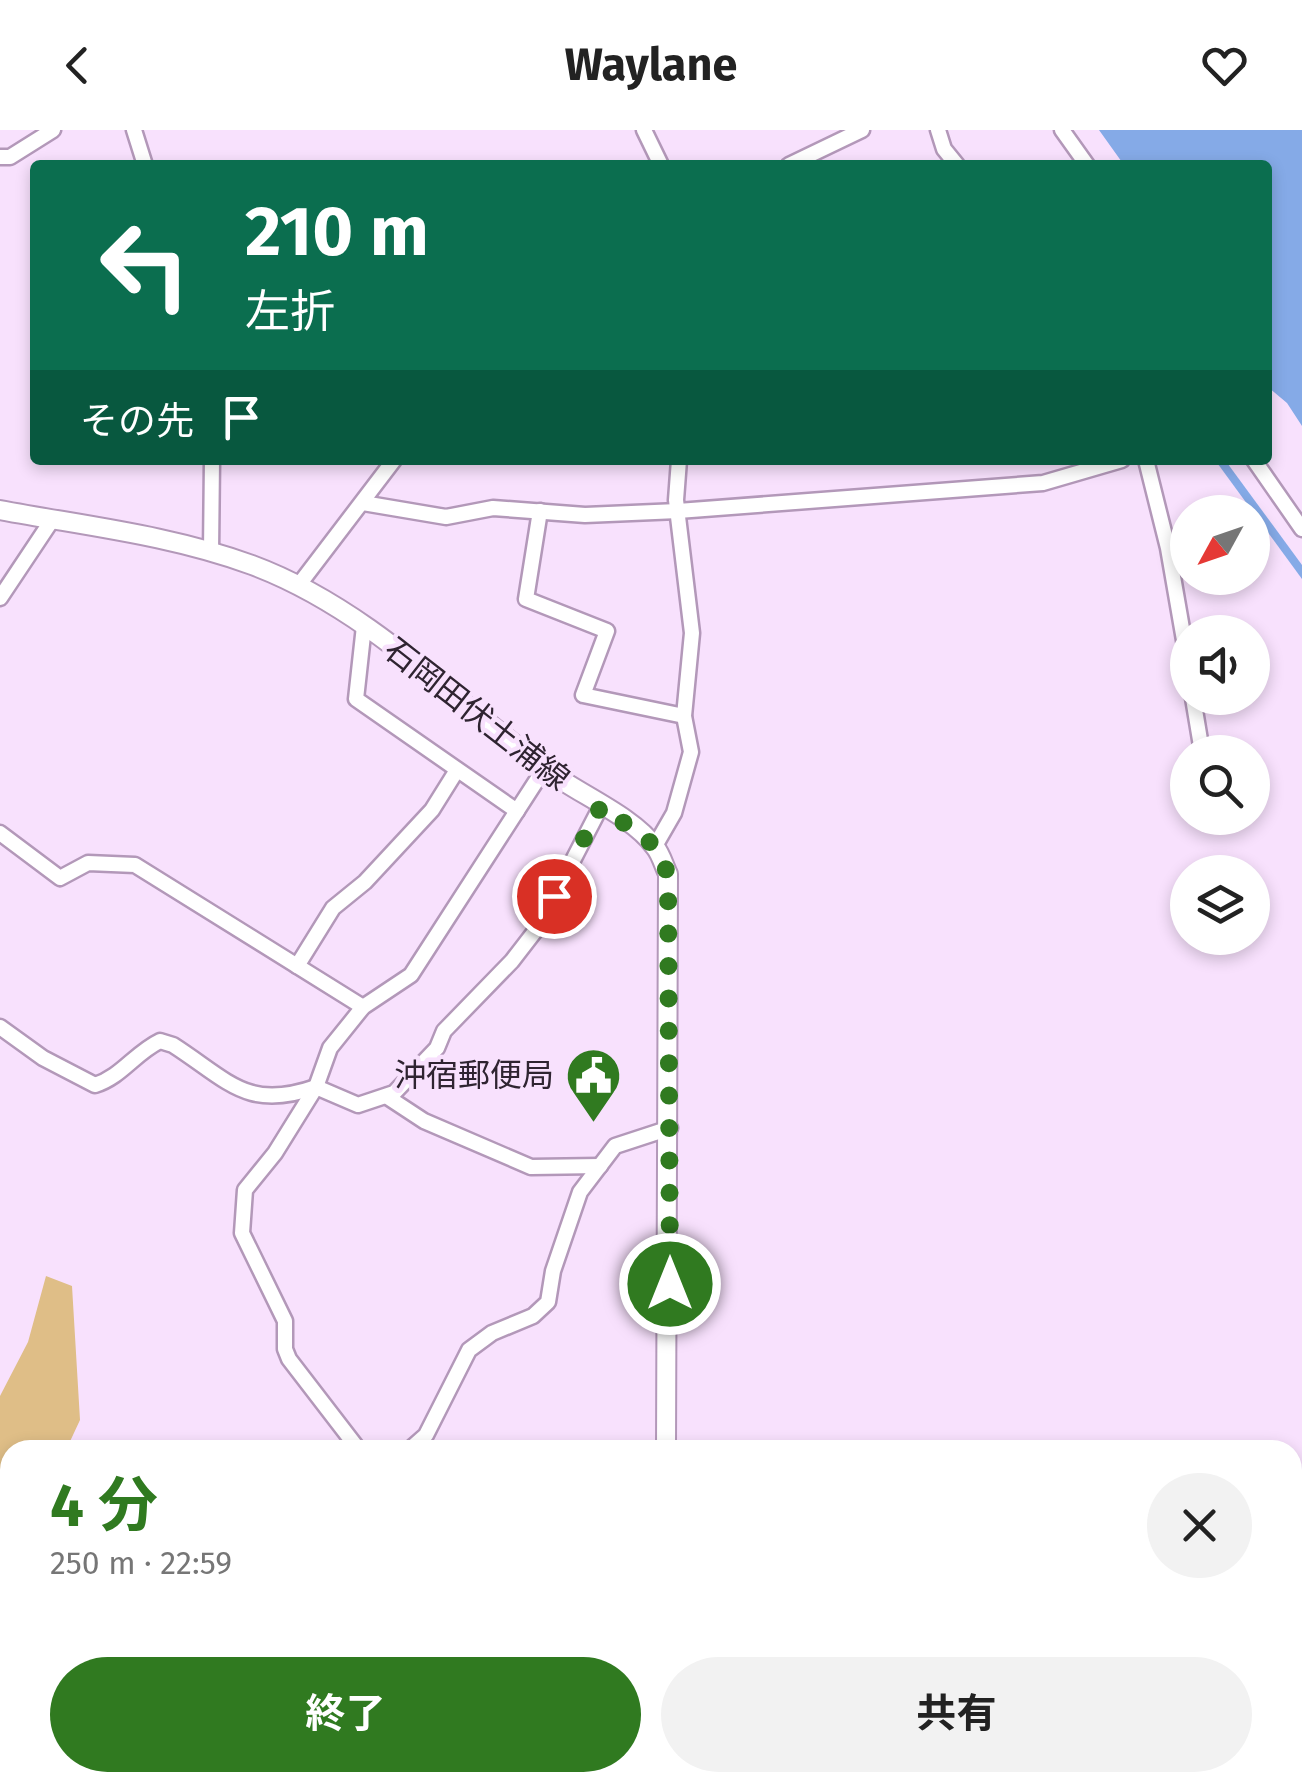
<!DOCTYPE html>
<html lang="ja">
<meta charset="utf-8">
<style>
:root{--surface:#fff;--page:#f2f2f2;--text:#222;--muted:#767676;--accent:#307a20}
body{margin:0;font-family:"Fira Sans","Noto Sans JP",sans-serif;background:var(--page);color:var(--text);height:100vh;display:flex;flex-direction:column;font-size:38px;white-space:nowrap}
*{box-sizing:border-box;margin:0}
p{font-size:32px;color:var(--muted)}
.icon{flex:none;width:55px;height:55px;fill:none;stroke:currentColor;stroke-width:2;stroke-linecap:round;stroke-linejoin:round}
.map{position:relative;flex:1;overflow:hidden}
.drawer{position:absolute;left:0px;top:1310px;width:1302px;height:352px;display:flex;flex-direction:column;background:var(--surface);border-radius:30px 30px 0 0;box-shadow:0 5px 15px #0003}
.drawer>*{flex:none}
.top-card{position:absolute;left:30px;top:30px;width:1242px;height:305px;border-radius:10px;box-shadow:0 5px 15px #0003;background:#0b6e4f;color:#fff;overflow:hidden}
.needle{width:65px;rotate:230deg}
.fabs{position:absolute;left:1170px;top:365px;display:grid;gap:20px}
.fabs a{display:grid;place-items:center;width:100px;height:100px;border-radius:50%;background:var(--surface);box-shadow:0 5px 15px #0003;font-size:50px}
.pin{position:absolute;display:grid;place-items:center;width:85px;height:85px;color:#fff;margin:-42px;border:5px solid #fff;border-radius:50%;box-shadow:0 2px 10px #0007}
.me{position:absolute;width:110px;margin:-55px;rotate:0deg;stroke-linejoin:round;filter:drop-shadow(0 0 8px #0008)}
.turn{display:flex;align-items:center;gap:35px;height:210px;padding:0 50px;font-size:45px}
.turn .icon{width:130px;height:130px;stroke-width:2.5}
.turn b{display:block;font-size:70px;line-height:85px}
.then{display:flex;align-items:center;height:95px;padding:0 50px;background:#0003;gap:20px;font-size:38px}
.round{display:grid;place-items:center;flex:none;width:105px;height:105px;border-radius:52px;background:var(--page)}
.headline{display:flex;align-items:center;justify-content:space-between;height:170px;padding:0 50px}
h1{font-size:60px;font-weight:700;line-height:75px;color:var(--accent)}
.primary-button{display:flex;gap:20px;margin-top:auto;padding:20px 50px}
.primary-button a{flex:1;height:115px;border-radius:60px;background:var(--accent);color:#fff;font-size:40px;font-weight:700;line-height:115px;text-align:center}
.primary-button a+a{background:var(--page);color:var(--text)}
header{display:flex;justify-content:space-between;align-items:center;height:130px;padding:0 50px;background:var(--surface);font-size:45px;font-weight:700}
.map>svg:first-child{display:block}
</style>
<header><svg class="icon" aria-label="back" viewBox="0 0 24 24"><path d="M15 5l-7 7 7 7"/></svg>Waylane<svg class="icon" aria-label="heart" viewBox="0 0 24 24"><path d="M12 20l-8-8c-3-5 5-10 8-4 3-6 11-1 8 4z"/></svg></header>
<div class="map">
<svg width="1302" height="1662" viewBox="0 0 1302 1662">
<rect width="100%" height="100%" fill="#f8e1fd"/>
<!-- green -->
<g fill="#dfbe87">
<path d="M46 1146 72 1156 80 1290 66 1320H10V1432H0V1266L28 1212Z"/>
<path d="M199 1652H437V1653L435 1662H194Z"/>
</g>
<!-- water -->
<g fill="#85aae7">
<path d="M1099 0H1302V296L1287 273 1268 257V35H1124Z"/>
<path d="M1215 330H1225L1302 435V449Z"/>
</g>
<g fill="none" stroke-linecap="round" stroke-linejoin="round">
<defs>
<g id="street">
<path d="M134 0 145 35"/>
<path d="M644 0 661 35"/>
<path d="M938 0 944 19 957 35"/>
<path d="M1062 0 1087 35"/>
<path d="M0 27H10L53 0"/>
<path d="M789 35 862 0"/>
<path d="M1146 330 1168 418 1188 533"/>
<path d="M1254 330 1302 399"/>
<path d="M363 373 446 387 493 378 585 385 678 381 1043 353 1122 330"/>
<path d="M540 381 526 469 607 501 583 565 684 586"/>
<path d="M211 422 212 330"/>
<path d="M298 456 394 330"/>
<path d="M0 468 52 390"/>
<path d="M364 496 356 569 517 681"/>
<path d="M1193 568 1202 622"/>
<path d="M0 703 60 748 88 733 135 735 363 877"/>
<path d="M655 716 674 683 691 622 684 586 692 503 676 370 679 330"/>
<path d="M297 836 333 778 365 752 432 680 457 640"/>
<path d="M0 897 43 928 95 955C121 947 135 923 160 911L173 915C229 951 247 981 316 957L358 975 394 963 437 918 444 901 512 831 539 796 601 676"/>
<path d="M386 966 424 991 531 1037 600 1036"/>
<path d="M359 1320 289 1229 285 1219V1191L242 1103 245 1060 275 1023 316 957 330 918 363 877 411 845 544 639"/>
<path d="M409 1320 426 1305 469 1220 492 1203 533 1186 548 1172 553 1141 580 1062 615 1016 670 998"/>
</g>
<g id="secondary">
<path d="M0 380C85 396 170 405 252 435 363 476 452 567 544 638 576 663 632 685 655 717 661 724 664 736 668 744L666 1320"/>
<path d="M604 1652 606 1662"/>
</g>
</defs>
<!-- street casing -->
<use href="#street" stroke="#b398b9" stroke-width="19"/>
<!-- secondary casing -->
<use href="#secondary" stroke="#b398b9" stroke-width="22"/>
<!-- street -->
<use href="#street" stroke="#fff" stroke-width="14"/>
<!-- secondary -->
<use href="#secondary" stroke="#fff" stroke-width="18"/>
</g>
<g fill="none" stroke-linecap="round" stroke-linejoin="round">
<!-- route -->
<path stroke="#307a20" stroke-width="18" stroke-dasharray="0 32.4" d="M554 766 601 676 655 716 668 744 670 1154"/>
</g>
<!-- icons -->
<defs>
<symbol id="civic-pin" viewBox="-11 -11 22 30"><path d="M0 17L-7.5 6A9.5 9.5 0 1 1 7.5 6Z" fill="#307a20" stroke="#f8e1fd"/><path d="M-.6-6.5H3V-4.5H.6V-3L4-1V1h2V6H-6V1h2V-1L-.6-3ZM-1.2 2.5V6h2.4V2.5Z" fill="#fff"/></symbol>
</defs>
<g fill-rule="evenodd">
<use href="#civic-pin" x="562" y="914" width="63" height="86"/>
</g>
<g text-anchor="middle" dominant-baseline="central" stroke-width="9" stroke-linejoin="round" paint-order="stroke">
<!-- street labels -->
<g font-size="32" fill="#2f2431" stroke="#f8e1fd">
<text transform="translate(477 584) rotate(38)">石岡田伏土浦線</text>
</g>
<!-- poi labels -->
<g font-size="32" fill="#2f2431" stroke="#f8e1fd" text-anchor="end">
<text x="554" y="945">沖宿郵便局</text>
</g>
</g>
</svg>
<div class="fabs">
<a><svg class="needle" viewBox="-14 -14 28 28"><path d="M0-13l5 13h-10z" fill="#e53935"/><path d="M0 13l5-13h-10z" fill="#767676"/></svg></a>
<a><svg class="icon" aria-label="sound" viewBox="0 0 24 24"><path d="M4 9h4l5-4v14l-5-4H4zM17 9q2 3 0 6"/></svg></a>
<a><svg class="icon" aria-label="search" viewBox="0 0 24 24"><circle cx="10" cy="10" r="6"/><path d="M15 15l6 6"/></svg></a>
<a><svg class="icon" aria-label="layers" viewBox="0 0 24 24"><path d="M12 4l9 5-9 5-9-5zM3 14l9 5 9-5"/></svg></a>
</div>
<div class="pin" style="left:554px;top:766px;background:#d93025"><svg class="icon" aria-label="arrive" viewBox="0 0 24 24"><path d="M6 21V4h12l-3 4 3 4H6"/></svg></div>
<svg class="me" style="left:670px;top:1154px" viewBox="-20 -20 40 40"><circle r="17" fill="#307a20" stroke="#fff" stroke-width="3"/><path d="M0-11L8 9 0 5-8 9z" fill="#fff"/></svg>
<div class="top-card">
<div class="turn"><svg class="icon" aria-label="left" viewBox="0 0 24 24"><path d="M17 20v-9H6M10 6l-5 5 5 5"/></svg><div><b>210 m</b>左折</div></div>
<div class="then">その先<svg class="icon" aria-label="arrive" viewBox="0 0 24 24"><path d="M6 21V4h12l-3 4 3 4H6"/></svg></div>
</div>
<section class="drawer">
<div class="headline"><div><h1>4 分</h1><p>250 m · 22:59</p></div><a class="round"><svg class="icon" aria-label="close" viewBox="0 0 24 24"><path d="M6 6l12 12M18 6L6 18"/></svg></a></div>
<div class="primary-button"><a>終了</a><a>共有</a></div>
</section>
</div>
